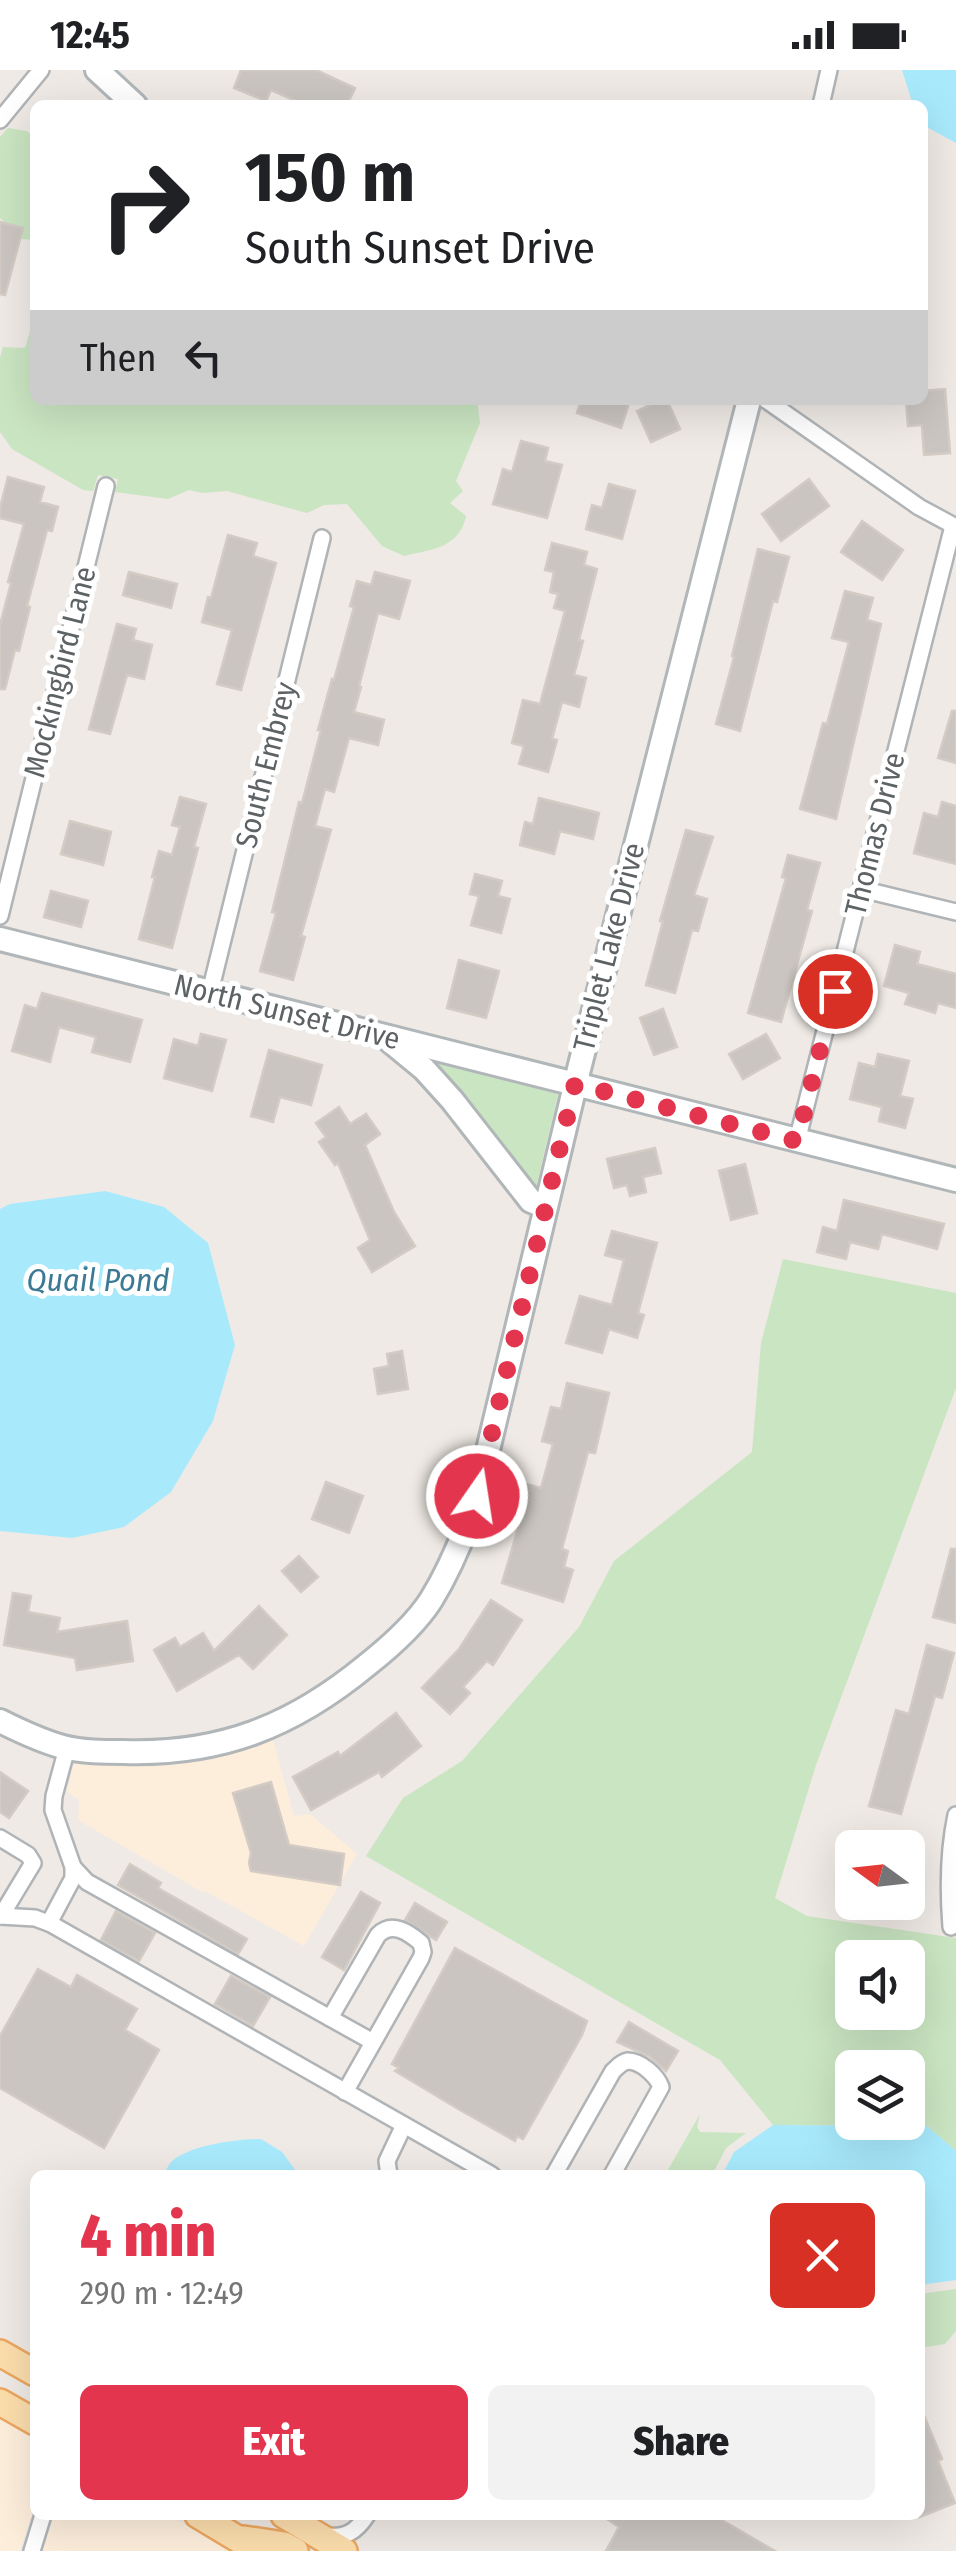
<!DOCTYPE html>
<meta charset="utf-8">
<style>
:root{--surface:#fff;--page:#f2f2f2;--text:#202124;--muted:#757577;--accent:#e3364e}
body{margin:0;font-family:"Fira Sans Condensed",sans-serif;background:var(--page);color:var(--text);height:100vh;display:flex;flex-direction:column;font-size:38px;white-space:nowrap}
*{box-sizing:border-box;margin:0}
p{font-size:32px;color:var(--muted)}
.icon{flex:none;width:55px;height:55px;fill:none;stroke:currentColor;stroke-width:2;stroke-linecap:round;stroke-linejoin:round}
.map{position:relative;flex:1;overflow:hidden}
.panel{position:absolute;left:30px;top:2100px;width:895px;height:350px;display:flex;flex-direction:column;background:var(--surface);border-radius:15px;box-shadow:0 10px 40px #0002}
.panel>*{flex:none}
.hud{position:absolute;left:30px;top:30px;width:898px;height:305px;border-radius:15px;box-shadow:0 10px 40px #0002;background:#fff;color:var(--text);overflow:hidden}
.needle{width:65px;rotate:285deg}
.controls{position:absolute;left:835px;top:1760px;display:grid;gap:20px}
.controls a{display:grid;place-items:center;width:90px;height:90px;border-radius:15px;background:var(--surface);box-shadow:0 10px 40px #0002;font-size:50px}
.pin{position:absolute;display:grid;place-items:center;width:85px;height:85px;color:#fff;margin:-42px;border:5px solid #fff;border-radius:50%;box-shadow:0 2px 10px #0007}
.me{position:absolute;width:110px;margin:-55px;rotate:13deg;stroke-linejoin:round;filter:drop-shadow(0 0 8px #0008)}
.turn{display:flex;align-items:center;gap:35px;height:210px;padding:0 50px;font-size:45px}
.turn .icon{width:130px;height:130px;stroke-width:2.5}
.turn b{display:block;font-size:70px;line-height:85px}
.then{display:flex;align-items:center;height:95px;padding:0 50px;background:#0003;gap:20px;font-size:38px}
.round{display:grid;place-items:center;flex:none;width:105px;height:105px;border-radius:15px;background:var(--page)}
.head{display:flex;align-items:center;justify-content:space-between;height:170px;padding:0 50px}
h1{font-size:60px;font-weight:800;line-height:75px;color:var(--accent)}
.button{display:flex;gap:20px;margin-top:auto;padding:20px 50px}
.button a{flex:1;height:115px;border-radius:15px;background:var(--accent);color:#fff;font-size:40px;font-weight:800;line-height:115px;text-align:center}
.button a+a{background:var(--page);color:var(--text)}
.status{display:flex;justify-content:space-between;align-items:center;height:70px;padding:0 50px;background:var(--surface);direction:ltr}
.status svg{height:28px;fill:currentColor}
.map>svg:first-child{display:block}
</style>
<div class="status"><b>12:45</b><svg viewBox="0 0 49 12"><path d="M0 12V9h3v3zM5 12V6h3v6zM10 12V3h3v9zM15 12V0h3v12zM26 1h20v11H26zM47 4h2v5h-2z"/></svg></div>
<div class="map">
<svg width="956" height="2481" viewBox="0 0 956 2481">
<rect width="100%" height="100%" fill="#efeae5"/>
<!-- commercial -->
<g fill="#fdeedc">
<path d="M272 1666 294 1746 310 1744 357 1784 304 1876 205 1821 204 1823 81 1752 78 1748 79 1730 67 1722 75 1689 166 1693 213 1686Z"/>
<path d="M0 2347 35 2367V2434L20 2481H0Z"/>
<path d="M54 2445H168L232 2481H43Z"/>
</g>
<!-- green -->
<g fill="#cae5c2" fill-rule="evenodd">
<path d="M8 58 27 61 35 68V170L21 169 0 148V67Z"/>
<path d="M35 245V330H477L480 353 456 411 463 421 450 433 466 446C459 478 433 479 404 486L382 476 347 434 324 435 307 443 227 421 202 423 189 420 168 429 115 422 118 409 98 405 93 421 83 420 12 379 0 362V287L3 277 25 278Z"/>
<path d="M431 989 559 1021 535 1121Z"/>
<path d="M783 1189 956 1223V1318L816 1695 775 1828 807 1846 956 1868V2081L927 2056 773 2055 720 1990 366 1786 403 1728 462 1691 579 1557 614 1491 752 1382 761 1273ZM852 1888H908V1942H852ZM852 1998H908V2052H852Z"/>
<path d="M700 2044 697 2057 700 2062 746 2063 726 2078 712 2105H665Z"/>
<path d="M956 2219V2261L945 2274 920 2278V2224Z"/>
</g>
<!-- water -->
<g fill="#a8eafc">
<path d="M902 0H956V73L923 55 922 35H913Z"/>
<path d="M105 1121 164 1137 208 1173 235 1275 213 1351 171 1422 124 1457 72 1468 0 1461V1139L10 1134Z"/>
<path d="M773 2055 927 2056 956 2081V2210L920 2215V2105H722L734 2082Z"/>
<path d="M261 2069 282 2082 299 2105H164C166 2100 168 2095 172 2091 191 2075 237 2069 261 2069Z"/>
</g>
<!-- building -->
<g fill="#cac5c1" stroke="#d3cbc4" stroke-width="2.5">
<path d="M241 0H316L355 18 347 35H305L271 20 266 31 234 18Z"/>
<path d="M0 152 23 158 5 225 0 224Z"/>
<path d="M945 319 950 383 924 385 922 355 908 356 906 330H922V321Z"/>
<path d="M581 330H630L621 358 577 343Z"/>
<path d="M660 330H667L680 359 651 372 637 341Z"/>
<path d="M521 371 548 378 545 391 562 395 547 448 493 434 503 399 512 402Z"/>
<path d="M8 407 44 417 40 432 58 437 52 461 47 460 27 536 30 537 19 581 15 580 5 619H0V555L11 513 8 512 24 454 0 448V438Z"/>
<path d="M809 409 829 436 781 471 762 444Z"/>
<path d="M609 414 635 421 622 469 586 459 592 435 602 438Z"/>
<path d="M862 451 903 480 882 510 841 482Z"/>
<path d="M228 465 257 473 253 486 276 493 241 620 217 614 232 560 202 552 208 527 211 528Z"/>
<path d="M552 473 587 482 584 495 597 499 579 570 583 571 574 605 586 608 579 637 562 632 552 669 557 670 548 702 519 694 524 676 512 673 523 630 540 634 565 541 554 538 558 524 550 522 554 502 545 500Z"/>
<path d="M758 479 789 487 777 532 773 531 740 661 716 654 734 587 732 586Z"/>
<path d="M129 502 177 514 171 538 123 525Z"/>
<path d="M375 502 410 511 399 549 378 543 359 616 361 617 354 642 384 650 378 675 349 668 334 722 325 719 315 756 331 760 301 866 305 867 293 910 260 901 276 843 272 842 299 732 302 733 321 660H318L332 609 334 610 354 537 350 536 357 511 371 515Z"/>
<path d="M845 521 873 528 867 550 881 554 836 749 800 739 823 653 827 654 849 572 832 568Z"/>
<path d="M117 554 136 559 133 570 152 575 144 609 127 605 110 664 89 659Z"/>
<path d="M952 641H956V693L938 688Z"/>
<path d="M180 727 206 734 194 777 198 778 172 878 139 869 155 807H152L159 781 172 785 180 757 172 755Z"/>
<path d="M539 728 599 743 593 769 560 761 554 784 520 775 525 752 533 754Z"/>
<path d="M942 732 956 736V794L914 783 924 743 938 747Z"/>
<path d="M70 751 111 762 103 795 61 784Z"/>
<path d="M686 760 713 767 694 825 707 829 698 861 692 860 675 923 646 915 663 851H660Z"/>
<path d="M788 785 820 793 807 840 812 841 781 952 748 943 786 808 782 807Z"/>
<path d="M475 804 502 811 498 826 510 829 501 863 471 855 479 826 470 824Z"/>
<path d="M51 821 88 831 81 857 44 847Z"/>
<path d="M895 875 920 882 917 894 956 904V938L938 933 935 943 905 934 909 923 884 916Z"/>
<path d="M459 890 499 901 486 948 447 938Z"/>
<path d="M42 923 142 950 130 992 92 982 96 967 59 957 50 992 12 981 25 935 37 939Z"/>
<path d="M663 939 677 977 654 985 640 948Z"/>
<path d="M201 964 226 970 212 1021 164 1008 174 969 198 976Z"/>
<path d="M766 964 780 988 743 1009 729 984Z"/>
<path d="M269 980 322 995 311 1035 280 1027 273 1052 251 1046Z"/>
<path d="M878 984 909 991 900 1026 913 1029 905 1058 879 1051 882 1037 850 1029 859 993 875 997Z"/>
<path d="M339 1037 350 1054 366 1044 380 1064 365 1075 394 1142 415 1176 372 1202 358 1178 370 1170 338 1093 335 1095 319 1072 326 1067 316 1053Z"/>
<path d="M655 1078 661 1103 643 1107 646 1122 630 1126 627 1115 614 1118 607 1089Z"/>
<path d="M745 1094 757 1143 731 1150 719 1101Z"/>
<path d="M844 1130 944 1154 937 1179 882 1164 878 1179 850 1172 846 1189 817 1182 823 1157 837 1161Z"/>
<path d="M612 1161 657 1173 638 1243 644 1245 637 1268 609 1259 602 1283 566 1273 580 1226 612 1235 624 1190 605 1185Z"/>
<path d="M402 1281 408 1319 378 1324 374 1299 389 1296 387 1284Z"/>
<path d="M567 1313 609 1323 595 1383 588 1382 562 1479 568 1481 564 1497 573 1500 563 1532 502 1513 523 1442 518 1441 526 1414 541 1418 553 1374 542 1371 551 1337 561 1339Z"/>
<path d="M326 1412 363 1426 349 1463 312 1449Z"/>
<path d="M951 1479H956V1553L933 1547Z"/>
<path d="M299 1486 318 1507 301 1522 282 1501Z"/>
<path d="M13 1523 31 1526 28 1542 60 1548 57 1562 127 1551 133 1591 77 1600 75 1588 4 1575Z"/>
<path d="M491 1530 522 1550 493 1595 487 1591 463 1617 470 1623 450 1644 422 1618 459 1579Z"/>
<path d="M259 1536 287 1565 253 1599 239 1585 177 1621 154 1580 175 1568 180 1577 203 1563 214 1581Z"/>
<path d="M927 1575 954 1583 942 1628 935 1626 901 1744 869 1736 896 1640 909 1644Z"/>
<path d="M396 1643 421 1676 382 1707 379 1702 311 1740 293 1707 338 1682 340 1686Z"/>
<path d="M0 1702 28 1721 9 1748 0 1742Z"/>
<path d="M271 1712 289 1775 344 1784 340 1815 251 1801 249 1793 251 1783 233 1723Z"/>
<path d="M856 1761 909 1768 908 1778H854Z"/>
<path d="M130 1794 161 1813 158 1818 247 1869 238 1884 118 1815Z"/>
<path d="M361 1822 380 1833 344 1900 322 1887Z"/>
<path d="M415 1833 447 1852 436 1870 405 1850Z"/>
<path d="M116 1841 155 1863 139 1891 101 1870Z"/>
<path d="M455 1878 587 1951 582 1965 523 2069 517 2066 515 2071 460 2040 395 2001 399 1998 392 1994Z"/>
<path d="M38 1899 71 1917 77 1905 137 1939 125 1960 159 1980 104 2078 0 2018V1966Z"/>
<path d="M231 1906 270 1927 253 1956 215 1934Z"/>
<path d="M629 1952 678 1981 666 2001 649 1986 617 1972Z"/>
<path d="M920 2336 942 2389 938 2391 955 2433 920 2447Z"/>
<path d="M601 2445H713L775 2481H606L619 2457Z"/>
</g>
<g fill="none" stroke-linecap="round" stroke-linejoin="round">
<defs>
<g id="street">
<path d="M821 35 829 0"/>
<path d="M0 50 41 0"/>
<path d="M766 330 919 437 956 457"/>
<path d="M861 819 956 842"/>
<path d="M0 846 106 416"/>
<path d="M210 922 322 468"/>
<path d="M797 1071 953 456"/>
<path d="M0 1768 28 1785 33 1793 1 1846"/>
<path d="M73 1797 87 1812 330 1948"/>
<path d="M0 1846 35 1848 51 1854 492 2105"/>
<path d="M49 1853 73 1808V1797L53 1740 54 1726 67 1678"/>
<path d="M951 1857C948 1819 948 1783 956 1745"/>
<path d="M345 2022 421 1888 423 1882 421 1873C408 1862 392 1851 378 1865L330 1948 373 1972"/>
<path d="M389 2105 387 2091 404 2055"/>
<path d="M554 2105 613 2001C618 1997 621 1992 628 1991 641 1991 657 2006 661 2017L612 2105"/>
<path d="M325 2466C346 2468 356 2462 367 2445"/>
<path d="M32 2481 43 2445"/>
</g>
<g id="secondary">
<path d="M97 0 135 35"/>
<path d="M0 869 956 1110"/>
<path d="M390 971 424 999 452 1030 531 1131 545 1137"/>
<path d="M0 1651C20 1661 41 1671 63 1677 83 1682 103 1682 124 1682 221 1685 293 1656 367 1595 391 1576 415 1555 431 1530 452 1496 465 1463 477 1426L579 999 749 330"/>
</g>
<g id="primary">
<path d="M0 2283 35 2303"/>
<path d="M0 2332 35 2352"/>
<path d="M198 2445 258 2481"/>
<path d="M284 2445 344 2481"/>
<path d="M244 2469 284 2475 295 2481"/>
</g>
</defs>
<!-- street casing -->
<use href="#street" stroke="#b0b4b7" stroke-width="20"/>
<!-- secondary casing -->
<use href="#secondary" stroke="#b1b6b9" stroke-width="28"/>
<!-- primary casing -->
<use href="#primary" stroke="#eda760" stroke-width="30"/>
<!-- street -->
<use href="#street" stroke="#fff" stroke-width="15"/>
<!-- secondary -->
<use href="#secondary" stroke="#fff" stroke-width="22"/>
<!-- primary -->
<use href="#primary" stroke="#fcdead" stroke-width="25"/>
</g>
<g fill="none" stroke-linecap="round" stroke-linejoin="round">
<!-- route -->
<path stroke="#e3364e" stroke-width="18" stroke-dasharray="0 32.4" d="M477 1426 575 1014 797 1071 835 921"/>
</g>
<g text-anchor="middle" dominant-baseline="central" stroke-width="10" stroke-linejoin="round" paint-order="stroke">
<!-- street labels -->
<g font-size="30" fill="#5d6265" stroke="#fff">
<text transform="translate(60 602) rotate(-76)">Mockingbird Lane</text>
<text transform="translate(266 695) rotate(-76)">South Embrey</text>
<text transform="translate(875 764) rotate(-76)">Thomas Drive</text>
<text transform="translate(609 877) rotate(-76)">Triplet Lake Drive</text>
<text transform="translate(287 942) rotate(14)">North Sunset Drive</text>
</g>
<!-- water labels -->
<g font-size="32" font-style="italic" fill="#3c7a94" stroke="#fff">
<text x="98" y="1210">Quail Pond</text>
</g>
</g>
</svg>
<div class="controls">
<a><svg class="needle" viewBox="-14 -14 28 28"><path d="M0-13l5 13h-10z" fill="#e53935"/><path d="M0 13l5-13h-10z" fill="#757577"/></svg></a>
<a><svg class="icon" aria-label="sound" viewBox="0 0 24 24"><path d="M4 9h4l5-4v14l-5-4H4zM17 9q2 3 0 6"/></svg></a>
<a><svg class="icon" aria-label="layers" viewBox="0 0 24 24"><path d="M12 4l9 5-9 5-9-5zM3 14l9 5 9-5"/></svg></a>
</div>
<div class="pin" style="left:835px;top:921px;background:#d93025"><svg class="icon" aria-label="arrive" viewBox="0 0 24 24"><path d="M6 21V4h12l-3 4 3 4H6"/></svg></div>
<svg class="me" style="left:477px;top:1426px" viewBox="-20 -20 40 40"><circle r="17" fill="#e3364e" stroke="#fff" stroke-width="3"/><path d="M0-11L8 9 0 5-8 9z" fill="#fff"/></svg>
<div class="hud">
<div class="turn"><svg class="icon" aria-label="right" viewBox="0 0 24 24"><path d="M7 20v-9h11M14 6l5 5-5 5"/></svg><div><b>150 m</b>South Sunset Drive</div></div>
<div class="then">Then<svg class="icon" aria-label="left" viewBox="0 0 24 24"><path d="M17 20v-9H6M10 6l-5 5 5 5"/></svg></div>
</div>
<section class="panel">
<div class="head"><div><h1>4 min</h1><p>290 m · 12:49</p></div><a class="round" style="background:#d93025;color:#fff"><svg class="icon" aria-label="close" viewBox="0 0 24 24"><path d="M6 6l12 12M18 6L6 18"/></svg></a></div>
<div class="button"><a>Exit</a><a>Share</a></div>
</section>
</div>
